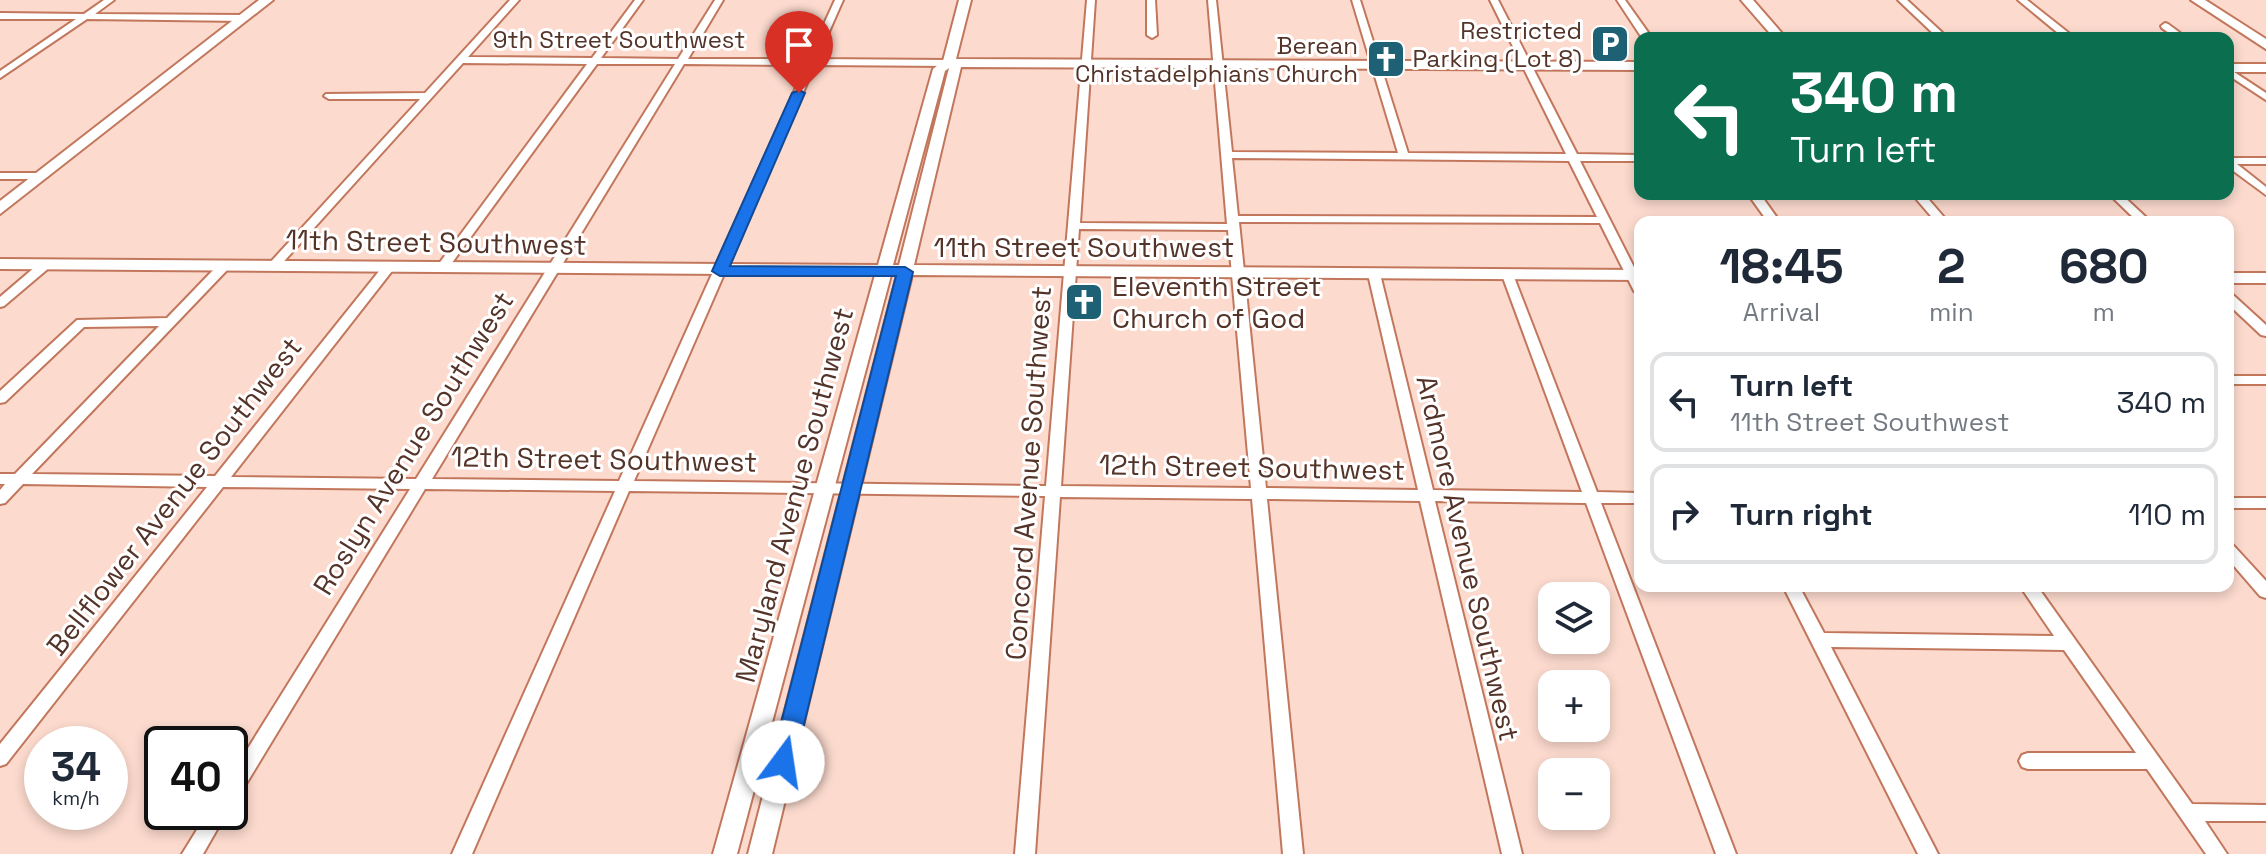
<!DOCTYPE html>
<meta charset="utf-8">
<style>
:root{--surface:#fff;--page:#f2f2f3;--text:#1f2937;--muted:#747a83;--line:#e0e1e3}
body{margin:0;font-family:"Space Grotesk",sans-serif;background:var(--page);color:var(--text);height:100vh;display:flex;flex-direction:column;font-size:30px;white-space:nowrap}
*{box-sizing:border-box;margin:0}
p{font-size:26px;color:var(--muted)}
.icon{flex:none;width:44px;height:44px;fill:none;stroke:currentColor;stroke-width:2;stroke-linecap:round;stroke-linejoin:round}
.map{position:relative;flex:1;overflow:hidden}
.drawer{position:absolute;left:1634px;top:216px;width:600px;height:376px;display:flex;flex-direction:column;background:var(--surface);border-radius:16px;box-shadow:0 4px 12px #0003}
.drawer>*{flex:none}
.hud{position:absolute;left:1634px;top:32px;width:600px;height:168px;border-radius:16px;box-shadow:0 4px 12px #0003;background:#0b6e4f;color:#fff;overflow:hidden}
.controls{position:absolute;left:1538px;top:582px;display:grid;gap:16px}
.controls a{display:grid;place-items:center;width:72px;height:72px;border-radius:16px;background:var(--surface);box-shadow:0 4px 12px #0003;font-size:40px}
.speed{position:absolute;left:24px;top:726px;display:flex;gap:16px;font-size:40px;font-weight:700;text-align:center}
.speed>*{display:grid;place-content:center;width:104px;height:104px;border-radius:50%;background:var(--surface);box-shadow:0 4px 12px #0003;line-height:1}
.speed small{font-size:20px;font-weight:400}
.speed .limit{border:4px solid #111;border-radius:12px;background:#fff;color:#111}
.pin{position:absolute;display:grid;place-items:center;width:68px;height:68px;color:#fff;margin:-82px -34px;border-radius:50% 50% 50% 0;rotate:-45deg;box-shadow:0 0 8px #0007}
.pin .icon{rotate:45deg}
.me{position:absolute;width:88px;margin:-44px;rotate:14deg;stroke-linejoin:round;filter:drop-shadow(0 0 6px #0008)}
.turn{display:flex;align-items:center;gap:28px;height:168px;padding:0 24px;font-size:36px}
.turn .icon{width:104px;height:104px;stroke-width:2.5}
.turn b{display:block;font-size:56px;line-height:68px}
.eta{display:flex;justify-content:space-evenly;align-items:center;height:136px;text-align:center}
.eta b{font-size:48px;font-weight:700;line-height:56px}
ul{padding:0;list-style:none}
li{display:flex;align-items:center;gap:24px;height:100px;margin:0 16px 12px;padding:0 8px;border:4px solid var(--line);border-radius:16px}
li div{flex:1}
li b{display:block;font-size:30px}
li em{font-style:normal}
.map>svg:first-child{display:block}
</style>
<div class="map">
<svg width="2266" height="854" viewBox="0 0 2266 854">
<rect width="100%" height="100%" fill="#fcdace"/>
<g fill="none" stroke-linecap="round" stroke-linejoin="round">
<defs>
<g id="minor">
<path d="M104 0H114L95 14 244 15 248 18 244 21 87 19 0 78V71L76 19H0V13L84 14Z"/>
<path d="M510 0H519L468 57 592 58 635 0H643L601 58 678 59 715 0H723L688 59H808L835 0H843L817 59 949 60 954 63 949 66 815 65 634 481 1046 486 1087 0H1095L1080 223 1227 224 1208 0H1216L1232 152 1398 153 1352 0H1360L1408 153 1566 154 1490 0H1498L1577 154 1640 155V161H1580L1640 279V295L1634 291 1600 223 1239 222 1266 488 1418 490 1368 274 1374 270 1380 274 1433 490 1582 492 1502 275 1504 272H1512L1597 492 1640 493V503H1601L1736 854H1716L1586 503 1435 501 1522 854H1502L1420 501 1267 499 1303 854H1283L1252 499 1060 497 1035 854H1015L1045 496 629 491 472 854H452L615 491 425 489 237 799 230 801V777L410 489 223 487 6 764 0 766V744L207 487 23 484 5 503 0 504V490L5 484H0V474H15L159 326 84 327 5 402 0 403V391L77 320 167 318 220 263H228L230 266 228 269 32 474 215 476 384 265H392L394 268 392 271 231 477 416 479 675 64H597L446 271H438L436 268 438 265 587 64 463 63 277 269 273 270 267 266 420 99H329L324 96 326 94 425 93ZM684 64 806 65 619 481 432 479ZM1232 158 1569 161 1597 217 1238 216ZM1079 229 1228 230 1251 488 1061 486Z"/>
<path d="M1147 0H1155L1157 35 1152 38 1147 35Z"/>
<path d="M1617 0H1625L1652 38H1642Z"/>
<path d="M1898 0H1907L1948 38H1938Z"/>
<path d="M2018 0H2027L2075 38H2064Z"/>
<path d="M2165 23 2168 24 2187 38H2176L2162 28 2161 26Z"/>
<path d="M2228 68 2266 93V100L2228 75Z"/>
<path d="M2228 158H2266V164H2237L2266 187V195L2228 167Z"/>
<path d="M0 173H43L48 176 43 179H0Z"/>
<path d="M1748 194H1760L1780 222H1768Z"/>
<path d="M1912 194H1924L1948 222H1936Z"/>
<path d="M2109 194H2121L2151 222H2138Z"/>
<path d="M46 260 50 261 52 264 50 267 4 306 0 307V297L42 261Z"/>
<path d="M2228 293 2232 294 2266 325V336L2261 335 2228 304Z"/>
<rect x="2228" y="376" width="38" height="8"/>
<rect x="2228" y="498" width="38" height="10"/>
<path d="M2228 543 2233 545 2266 581V598L2260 596 2228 559Z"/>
<path d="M1783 586H1799L1824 633 2054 636 2020 586H2037L2192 804 2266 805V821H2205L2227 854H2206L2147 769H2028L2022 767 2019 761 2022 755 2028 753H2136L2064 650 1831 647 1938 854H1918Z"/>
<path d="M208 812H227L203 854H182Z"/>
</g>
<g id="tertiary">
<path d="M959 0H971L956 59 1640 62V70L961 67 914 265 1640 270V280L912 275 772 854H748L897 275H891L737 854H713L875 275 0 269V259L878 265 933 69 943 61ZM949 68 899 265H893L945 71Z"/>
<path d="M1741 0H1753L1786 38H1774Z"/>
<rect x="2228" y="64" width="38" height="8"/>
<rect x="2228" y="273" width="38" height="10"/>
</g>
<g id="secondary">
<path d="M259 0H273L0 214V201Z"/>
<path d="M2191 0H2205L2266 39V49Z"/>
</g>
</defs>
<!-- minor casing -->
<use href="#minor" stroke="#c2775c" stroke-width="4"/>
<!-- tertiary casing -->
<use href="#tertiary" stroke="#c2775c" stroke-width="4"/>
<!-- secondary casing -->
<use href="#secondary" stroke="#c2775c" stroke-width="4"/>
<!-- minor -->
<use href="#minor" fill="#fff" fill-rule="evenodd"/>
<!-- tertiary -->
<use href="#tertiary" fill="#fff" fill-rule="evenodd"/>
<!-- secondary -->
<use href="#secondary" fill="#fff" fill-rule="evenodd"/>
</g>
<!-- route -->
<path fill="#1a73e8" stroke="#114b97" stroke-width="2" d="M799 90 805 93 730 266 905 267 913 272 795 762 791 769 783 772 775 769 771 762 896 276H720L712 271 792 93Z"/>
<!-- icons -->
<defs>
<symbol id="parking-square" viewBox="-11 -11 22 22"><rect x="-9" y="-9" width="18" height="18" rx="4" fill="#1e6174" stroke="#fff"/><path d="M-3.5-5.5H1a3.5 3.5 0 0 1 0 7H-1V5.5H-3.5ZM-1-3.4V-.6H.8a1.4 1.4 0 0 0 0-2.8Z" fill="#fff"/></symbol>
<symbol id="church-square" viewBox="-11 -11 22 22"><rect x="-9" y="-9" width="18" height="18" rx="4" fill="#1e6174" stroke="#fff"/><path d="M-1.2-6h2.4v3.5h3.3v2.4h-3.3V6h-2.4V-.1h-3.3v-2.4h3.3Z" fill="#fff"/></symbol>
</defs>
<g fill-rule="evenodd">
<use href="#parking-square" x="1588" y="22" width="44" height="44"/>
<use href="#church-square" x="1364" y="37" width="44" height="44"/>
<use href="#church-square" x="1062" y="280" width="44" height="44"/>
</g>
<g text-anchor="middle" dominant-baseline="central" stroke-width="6" stroke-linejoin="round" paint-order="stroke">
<!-- far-poi labels -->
<g font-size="24" fill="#543328" stroke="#fff" text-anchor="end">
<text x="1582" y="30">Restricted<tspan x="1582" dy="28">Parking (Lot 8)</tspan></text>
<text x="1358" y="45">Berean<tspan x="1358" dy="28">Christadelphians Church</tspan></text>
</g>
<!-- far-street labels -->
<g font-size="24" fill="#543328" stroke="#fff">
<text x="619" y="39">9th Street Southwest</text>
</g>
<!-- street labels -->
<g font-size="28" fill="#543328" stroke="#fff">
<text transform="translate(436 242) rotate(1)">11th Street Southwest</text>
<text x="1084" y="247">11th Street Southwest</text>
<text transform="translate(413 443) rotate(-58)">Roslyn Avenue Southwest</text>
<text transform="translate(604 459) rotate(1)">12th Street Southwest</text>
<text transform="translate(1252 467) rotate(1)">12th Street Southwest</text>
<text transform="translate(1028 473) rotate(-86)">Concord Avenue Southwest</text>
<text transform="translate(794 495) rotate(-75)">Maryland Avenue Southwest</text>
<text transform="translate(174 496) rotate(-52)">Bellflower Avenue Southwest</text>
<text transform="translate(1468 558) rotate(77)">Ardmore Avenue Southwest</text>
</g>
<!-- poi labels -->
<g font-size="28" fill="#543328" stroke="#fff" text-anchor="start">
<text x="1112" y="286">Eleventh Street<tspan x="1112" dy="32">Church of God</tspan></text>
</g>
</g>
</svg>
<div class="controls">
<a><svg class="icon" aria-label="layers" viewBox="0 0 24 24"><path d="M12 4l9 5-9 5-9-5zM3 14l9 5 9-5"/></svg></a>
<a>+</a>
<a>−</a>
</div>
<div class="speed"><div>34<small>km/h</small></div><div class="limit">40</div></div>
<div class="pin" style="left:799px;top:93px;background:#d93025"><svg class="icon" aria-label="arrive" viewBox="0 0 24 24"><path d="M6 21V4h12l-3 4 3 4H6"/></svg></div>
<svg class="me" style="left:783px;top:762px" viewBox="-20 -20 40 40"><circle r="19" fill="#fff"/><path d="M0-13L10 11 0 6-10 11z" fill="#1a73e8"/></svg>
<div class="hud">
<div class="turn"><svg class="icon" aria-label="left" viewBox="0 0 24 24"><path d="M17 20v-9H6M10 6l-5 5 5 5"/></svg><div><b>340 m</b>Turn left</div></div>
</div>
<section class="drawer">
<div class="eta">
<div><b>18:45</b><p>Arrival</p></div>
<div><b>2</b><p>min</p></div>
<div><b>680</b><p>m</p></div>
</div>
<ul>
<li><svg class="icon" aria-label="left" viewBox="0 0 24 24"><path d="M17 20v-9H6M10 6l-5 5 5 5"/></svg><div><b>Turn left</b><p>11th Street Southwest</p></div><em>340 m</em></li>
<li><svg class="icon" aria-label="right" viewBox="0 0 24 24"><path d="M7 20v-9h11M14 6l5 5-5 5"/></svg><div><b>Turn right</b></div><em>110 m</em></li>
</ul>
</section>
</div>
